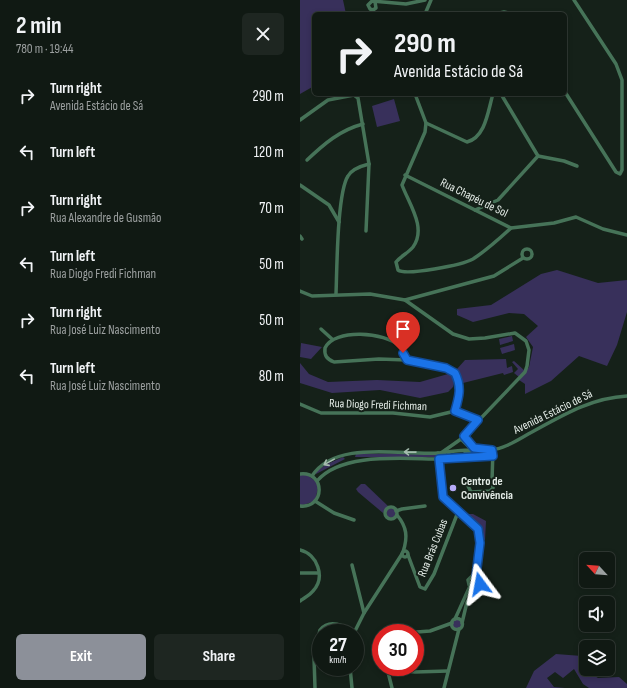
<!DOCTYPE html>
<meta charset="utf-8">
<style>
:root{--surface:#101913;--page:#1e2621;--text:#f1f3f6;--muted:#9ca0a0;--line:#303833;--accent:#8c9099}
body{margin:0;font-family:"Sofia Sans Condensed",sans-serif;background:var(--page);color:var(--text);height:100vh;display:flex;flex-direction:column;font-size:15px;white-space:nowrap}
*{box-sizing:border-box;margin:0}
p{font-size:13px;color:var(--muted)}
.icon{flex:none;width:22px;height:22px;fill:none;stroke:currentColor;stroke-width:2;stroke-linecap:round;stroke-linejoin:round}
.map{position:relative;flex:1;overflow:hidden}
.details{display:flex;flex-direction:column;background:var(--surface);width:300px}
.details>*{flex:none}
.hud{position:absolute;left:12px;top:12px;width:255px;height:84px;border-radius:6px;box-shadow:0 2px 6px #0003,0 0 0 1px var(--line);background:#101913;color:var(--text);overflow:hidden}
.needle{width:26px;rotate:296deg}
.tools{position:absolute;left:279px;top:552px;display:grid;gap:8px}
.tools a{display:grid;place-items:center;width:36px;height:36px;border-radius:6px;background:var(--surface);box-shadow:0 2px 6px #0003,0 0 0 1px var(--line);font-size:20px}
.speed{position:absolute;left:12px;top:624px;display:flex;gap:8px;font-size:20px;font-weight:700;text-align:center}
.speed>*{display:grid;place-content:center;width:52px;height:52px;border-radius:50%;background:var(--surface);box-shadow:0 2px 6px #0003,0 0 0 1px var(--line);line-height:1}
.speed small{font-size:10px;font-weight:400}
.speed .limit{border:6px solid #d22;background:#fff;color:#111}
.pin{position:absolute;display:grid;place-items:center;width:34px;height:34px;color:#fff;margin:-41px -17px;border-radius:50% 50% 50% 0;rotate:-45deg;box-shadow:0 0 4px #0007}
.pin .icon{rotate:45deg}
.me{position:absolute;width:44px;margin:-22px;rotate:347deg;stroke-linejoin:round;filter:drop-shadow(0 0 3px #0008)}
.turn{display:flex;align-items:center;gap:14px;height:84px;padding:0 16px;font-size:18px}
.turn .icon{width:52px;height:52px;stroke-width:2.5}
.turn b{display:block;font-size:28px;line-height:34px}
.round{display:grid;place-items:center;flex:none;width:42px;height:42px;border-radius:6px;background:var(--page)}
.summary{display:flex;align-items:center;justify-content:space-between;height:68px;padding:0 16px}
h1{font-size:24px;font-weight:700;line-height:30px}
.cta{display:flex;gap:8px;margin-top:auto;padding:8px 16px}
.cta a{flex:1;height:46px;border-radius:6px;background:var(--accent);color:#fff;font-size:16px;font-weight:700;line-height:46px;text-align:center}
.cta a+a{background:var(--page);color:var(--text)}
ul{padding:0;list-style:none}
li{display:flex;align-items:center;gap:12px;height:56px;padding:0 16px}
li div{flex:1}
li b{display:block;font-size:15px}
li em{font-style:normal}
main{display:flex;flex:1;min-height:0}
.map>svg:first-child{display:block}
</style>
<main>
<section class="details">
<div class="summary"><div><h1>2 min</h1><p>780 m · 19:44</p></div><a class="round"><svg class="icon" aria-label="close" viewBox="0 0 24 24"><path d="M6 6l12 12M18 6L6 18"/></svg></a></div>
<ul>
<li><svg class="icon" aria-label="right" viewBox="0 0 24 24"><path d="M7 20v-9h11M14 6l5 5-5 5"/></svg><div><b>Turn right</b><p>Avenida Estácio de Sá</p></div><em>290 m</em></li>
<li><svg class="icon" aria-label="left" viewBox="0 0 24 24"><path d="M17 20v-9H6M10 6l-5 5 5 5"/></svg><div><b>Turn left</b></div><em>120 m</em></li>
<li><svg class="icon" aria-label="right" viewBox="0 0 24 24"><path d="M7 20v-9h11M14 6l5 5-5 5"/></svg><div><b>Turn right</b><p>Rua Alexandre de Gusmão</p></div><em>70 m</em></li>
<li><svg class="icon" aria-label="left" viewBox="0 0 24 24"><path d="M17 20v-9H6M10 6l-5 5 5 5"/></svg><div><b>Turn left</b><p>Rua Diogo Fredi Fichman</p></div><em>50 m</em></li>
<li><svg class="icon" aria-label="right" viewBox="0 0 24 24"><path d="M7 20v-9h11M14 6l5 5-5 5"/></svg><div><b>Turn right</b><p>Rua José Luiz Nascimento</p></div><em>50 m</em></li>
<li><svg class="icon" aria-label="left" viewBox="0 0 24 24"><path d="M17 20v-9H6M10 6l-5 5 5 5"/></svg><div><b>Turn left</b><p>Rua José Luiz Nascimento</p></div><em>80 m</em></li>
</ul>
<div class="cta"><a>Exit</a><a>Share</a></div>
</section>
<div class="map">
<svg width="327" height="688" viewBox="0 0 327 688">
<rect width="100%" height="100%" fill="#152119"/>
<!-- green -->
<g fill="#38305b">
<path d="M0 0H43L46 14H14V86L0 94Z"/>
<path d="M94 99 100 121 77 127 72 106Z"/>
<path d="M257 270 298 283 327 280V312L317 345 307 366 279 356 251 381 225 394V384L219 380 229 367 233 347 226 337 238 326 224 314 209 313 173 322 157 315V309L191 305 241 274Z"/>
<path d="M212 336 213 341 200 345 199 339Z"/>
<path d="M1 343 22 347 11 359 0 357Z"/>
<path d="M214 344 215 350 202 354 200 348Z"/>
<path d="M206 359 207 368 212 366 213 372 204 375 203 373 163 383 157 369 165 360Z"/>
<path d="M214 361 225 371 219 377 214 373 218 369 212 362Z"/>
<path d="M0 363 9 374 28 382 77 380 120 382 148 374 151 375 154 383 153 387 148 392 120 398 80 390 32 393 0 383Z"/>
<path d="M137 453V456L135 457H55L56 454Z"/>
<path d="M43 457 45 459 16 474V471L27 464Z"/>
<path d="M0 474H6L19 484 15 501 0 506Z"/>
<path d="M61 484H65L88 506 83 513 58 492 56 489Z"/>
<circle cx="91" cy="513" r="4.5"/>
<path d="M167 514H173L186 521 185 540 182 539 178 525Z"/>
<circle cx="157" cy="624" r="5.5"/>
<path d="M256 654 282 656 286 661V669H288V672L298 678 319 677 327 684V688H289L283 684 274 669 263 678 255 672 247 678 254 687 265 688H226L234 671Z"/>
</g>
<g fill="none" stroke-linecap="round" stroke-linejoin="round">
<!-- street -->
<g stroke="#467358" stroke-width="3.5">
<path d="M75 2 76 8 73 10 70 9 68 5 72 1 106 4 125 0"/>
<path d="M125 14 131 0"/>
<path d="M195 14 204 12 213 14"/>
<path d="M265 92 316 172 320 174 322 170V80L316 64 274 0"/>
<path d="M115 94 126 123 125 132 102 185C109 204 127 228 113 247 108 253 101 256 96 262L98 270C106 276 162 265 173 259 187 250 199 239 211 228"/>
<path d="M0 120 28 100 54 95 58 98 69 164 66 231"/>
<path d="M126 123 167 142C186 137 188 110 193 94"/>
<path d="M238 156 264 161 277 166"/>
<path d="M7 160C24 144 40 130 63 124"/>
<path d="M105 175 211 228 254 223 276 217 303 229 327 235"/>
<path d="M0 185 29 205 39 222"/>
<path d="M175 210 198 200 238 156 201 94"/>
<path d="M0 236 2 239"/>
<circle cx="227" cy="254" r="5"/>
<path d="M0 291 12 296 70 294 105 300 153 334 169 339 185 338 215 333 226 341 229 350 227 366 225 372 161 439 141 453"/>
<path d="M36 294C37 270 37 193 48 176 52 169 61 166 69 164"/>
<path d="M105 300 194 276 223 258"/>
<path d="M21 329 32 339"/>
<path d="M107 360C105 356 103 350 99 346 86 332 34 328 25 348 24 356 27 359 34 362L79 359 107 360 151 370C165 380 159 397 155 411"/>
<path d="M0 404 21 413H93L130 417 155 411 178 420"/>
<path d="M164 436 174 448H177"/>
<path d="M161 439 170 448H173"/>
<path d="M149 452 148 459H149L193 456"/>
<path d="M165 452H179"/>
<path d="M138 453 143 497 178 529 180 543 176 575 181 582 178 587 173 588 169 585 168 580 172 576 176 575"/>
<path d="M150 460 180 459"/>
<path d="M0 474C26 471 25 509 0 506"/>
<path d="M12 476C36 439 102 456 139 453 149 452 159 450 169 450 176 449 183 450 190 450 205 449 219 439 232 432 263 415 291 398 327 396"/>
<path d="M17 481C43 450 111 460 148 459"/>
<path d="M171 481H192L193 488 190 491 171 492 168 486Z"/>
<path d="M192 481 193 449"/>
<path d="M15 501 34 513 54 520"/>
<circle cx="91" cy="513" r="6"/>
<path d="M96 511 102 509 125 506"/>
<path d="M97 515C107 527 108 537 103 552"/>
<path d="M0 550C17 554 26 577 13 591 10 595 4 598 0 601"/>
<circle cx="105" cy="554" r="3"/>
<path d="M108 555 120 587 125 589 134 574 158 512"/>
<path d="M52 565 64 613"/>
<path d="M0 573H18"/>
<circle cx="157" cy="624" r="5.5"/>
<path d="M155 619 170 586"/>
<path d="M162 623 167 602 175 588"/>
<path d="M54 633 64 613 102 554"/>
<path d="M97 633 104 628 111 631"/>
<path d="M104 633 130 631 152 623"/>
<path d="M50 667 52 688"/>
<path d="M87 668 92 688"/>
<path d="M87 669 115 672 148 671"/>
<path d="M15 688 14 657 20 630C30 618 44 626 54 632"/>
<path d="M144 688 159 629"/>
</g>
</g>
<!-- one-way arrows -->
<defs><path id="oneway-shaft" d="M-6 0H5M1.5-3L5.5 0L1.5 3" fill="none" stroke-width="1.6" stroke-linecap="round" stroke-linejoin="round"/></defs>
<g stroke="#a5bcae">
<use href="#oneway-shaft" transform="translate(110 452) rotate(-179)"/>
<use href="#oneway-shaft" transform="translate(29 462) rotate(151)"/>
</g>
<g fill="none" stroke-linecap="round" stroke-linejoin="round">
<defs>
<path id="route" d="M103 353 107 360 146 368 155 373C162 387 159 397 155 411L178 420 164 436 174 448 192 450 193 456 139 459 143 497 178 529 180 543 176 576 179 578 180 584"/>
</defs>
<!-- route casing -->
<use href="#route" stroke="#114b97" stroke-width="10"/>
<!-- route -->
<use href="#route" stroke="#1a73e8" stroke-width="7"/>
</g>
<!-- markers -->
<circle fill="#b6abf8" stroke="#152119" stroke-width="1.5" cx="153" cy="488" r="4"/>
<g text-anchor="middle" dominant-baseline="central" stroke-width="4" stroke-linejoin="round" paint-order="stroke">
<!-- street labels -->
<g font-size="12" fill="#e4ece7" stroke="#152119">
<text transform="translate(174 198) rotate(26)">Rua Chapéu de Sol</text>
<text transform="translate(78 405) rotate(2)">Rua Diogo Fredi Fichman</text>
<text transform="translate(253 412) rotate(-26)">Avenida Estácio de Sá</text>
<text transform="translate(133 548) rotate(-68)">Rua Brás Cubas</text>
</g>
<!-- poi labels -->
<g font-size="12" font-weight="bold" fill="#e4ece7" stroke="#152119" text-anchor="start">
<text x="161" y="481">Centro de<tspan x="161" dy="14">Convivência</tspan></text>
</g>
</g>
</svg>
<div class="tools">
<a><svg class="needle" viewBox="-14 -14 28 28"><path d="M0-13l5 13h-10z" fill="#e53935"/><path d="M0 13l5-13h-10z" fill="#9ca0a0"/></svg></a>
<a><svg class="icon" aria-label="sound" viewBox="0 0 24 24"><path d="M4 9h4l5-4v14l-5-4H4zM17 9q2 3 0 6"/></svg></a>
<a><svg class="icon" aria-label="layers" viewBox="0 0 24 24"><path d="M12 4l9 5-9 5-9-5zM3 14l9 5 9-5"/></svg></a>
</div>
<div class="speed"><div>27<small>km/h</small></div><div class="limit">30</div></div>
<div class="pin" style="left:103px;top:353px;background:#d93025"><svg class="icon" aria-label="arrive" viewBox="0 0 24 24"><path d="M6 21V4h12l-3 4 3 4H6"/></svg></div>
<svg class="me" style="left:180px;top:584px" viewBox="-20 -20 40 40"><path d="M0-17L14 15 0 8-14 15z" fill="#1a73e8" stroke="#fff" stroke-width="4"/></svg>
<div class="hud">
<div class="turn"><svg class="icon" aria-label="right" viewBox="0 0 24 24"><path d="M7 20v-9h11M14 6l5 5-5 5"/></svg><div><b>290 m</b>Avenida Estácio de Sá</div></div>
</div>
</div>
</main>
